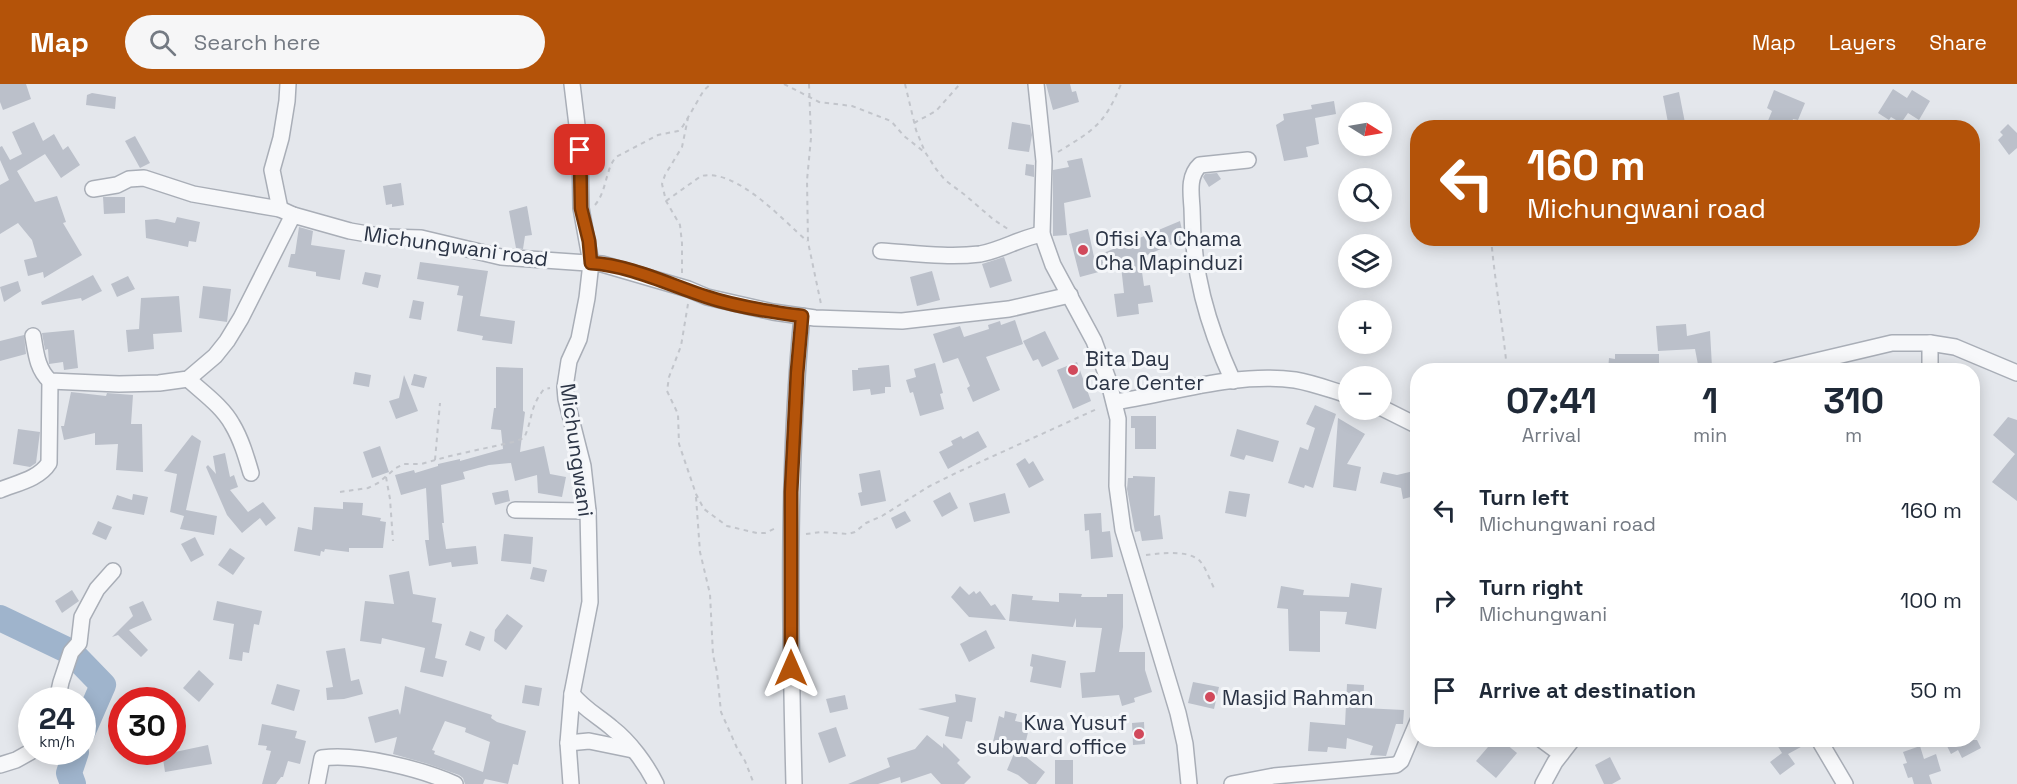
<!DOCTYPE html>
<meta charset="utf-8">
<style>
:root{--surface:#fff;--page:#f6f6f7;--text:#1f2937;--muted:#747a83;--accent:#b45309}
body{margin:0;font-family:"Space Grotesk",sans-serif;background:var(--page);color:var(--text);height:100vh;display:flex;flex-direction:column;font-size:22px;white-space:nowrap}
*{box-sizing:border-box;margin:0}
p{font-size:20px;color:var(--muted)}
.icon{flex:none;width:33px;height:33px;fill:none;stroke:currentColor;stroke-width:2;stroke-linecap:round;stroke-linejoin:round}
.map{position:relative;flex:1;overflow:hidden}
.panel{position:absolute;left:1410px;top:279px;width:570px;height:384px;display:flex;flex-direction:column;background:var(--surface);border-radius:24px;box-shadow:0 3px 15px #0003}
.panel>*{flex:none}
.banner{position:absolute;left:1410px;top:36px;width:570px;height:126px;border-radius:24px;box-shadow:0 3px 15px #0003;background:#b45309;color:#fff;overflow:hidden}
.needle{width:39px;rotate:101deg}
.buttons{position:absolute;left:1338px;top:18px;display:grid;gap:12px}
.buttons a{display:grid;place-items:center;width:54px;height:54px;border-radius:50%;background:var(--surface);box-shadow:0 3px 15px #0003;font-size:30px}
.speed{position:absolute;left:18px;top:603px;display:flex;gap:12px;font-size:30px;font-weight:700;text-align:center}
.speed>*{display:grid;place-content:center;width:78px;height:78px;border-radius:50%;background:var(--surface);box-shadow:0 3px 15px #0003;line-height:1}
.speed small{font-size:15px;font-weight:400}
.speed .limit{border:9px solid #d22;background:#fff;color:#111}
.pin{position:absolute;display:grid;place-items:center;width:51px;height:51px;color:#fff;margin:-26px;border-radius:12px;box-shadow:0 3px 9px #0006}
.me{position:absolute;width:66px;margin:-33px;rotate:0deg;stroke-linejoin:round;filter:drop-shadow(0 0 4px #0008)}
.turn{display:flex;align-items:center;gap:21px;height:126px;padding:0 18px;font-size:27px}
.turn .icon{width:78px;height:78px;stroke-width:2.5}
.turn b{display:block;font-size:42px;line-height:51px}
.eta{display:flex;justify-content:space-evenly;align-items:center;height:102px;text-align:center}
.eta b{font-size:36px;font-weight:800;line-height:42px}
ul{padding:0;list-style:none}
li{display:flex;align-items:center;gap:18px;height:90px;padding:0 18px}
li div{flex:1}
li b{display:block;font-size:22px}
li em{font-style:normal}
header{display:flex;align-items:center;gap:36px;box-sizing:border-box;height:84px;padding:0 30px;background:var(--accent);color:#fff}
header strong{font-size:28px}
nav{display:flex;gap:33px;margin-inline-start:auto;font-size:21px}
.search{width:420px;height:54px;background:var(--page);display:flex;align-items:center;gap:15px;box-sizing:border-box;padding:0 21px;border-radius:33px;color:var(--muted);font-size:22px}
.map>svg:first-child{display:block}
</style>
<header>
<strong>Map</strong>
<div class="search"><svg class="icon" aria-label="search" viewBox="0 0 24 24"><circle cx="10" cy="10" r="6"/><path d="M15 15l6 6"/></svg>Search here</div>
<nav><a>Map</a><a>Layers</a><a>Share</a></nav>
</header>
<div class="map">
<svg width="2017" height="700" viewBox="0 0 2017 700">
<rect width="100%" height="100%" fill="#e4e7ec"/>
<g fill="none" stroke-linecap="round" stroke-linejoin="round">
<!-- river -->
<g stroke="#9fb4cc" stroke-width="26">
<path d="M0 534 71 568 103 601 82 649"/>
<path d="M73 700 69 689 76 668"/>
</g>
</g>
<!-- building -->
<g fill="#bbc0ca" fill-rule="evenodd">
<path d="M0 0H26L31 15 3 26 0 18Z"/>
<path d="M1046 0H1070L1072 8 1076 7 1079 18 1053 26Z"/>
<path d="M1893 5 1907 14 1912 6 1930 17 1919 36 1908 29 1901 39 1891 33 1889 36 1878 29Z"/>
<path d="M1774 6 1805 19 1798 36 1793 35 1790 44H1765L1772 27 1767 24Z"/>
<path d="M1679 8 1686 44H1669L1663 12Z"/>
<path d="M92 9 116 13 115 25 86 21 87 11Z"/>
<path d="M1334 17 1336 30 1315 34 1319 60 1306 63 1308 73 1284 77 1276 41 1284 36 1283 30 1312 25 1311 21Z"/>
<path d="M34 38 43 57 54 50 63 66 68 62 80 81 61 94 45 70 17 87 35 118 57 112 66 138 63 139 82 171 44 194 43 188 28 192 24 176 37 173 32 156 18 139 0 150V101L9 96 0 76V63L2 62 10 76 22 70 12 48Z"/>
<path d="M1012 38 1030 41 1032 51 1029 68 1008 65Z"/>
<path d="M2008 40 2017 49V64L2009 71 1998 56 2003 51 2000 48Z"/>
<path d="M135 52 150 79 140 84 125 57Z"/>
<path d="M1082 74 1091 113 1064 119 1067 151 1053 152V86L1069 83 1067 77Z"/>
<path d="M1026 80 1034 81V93L1025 91Z"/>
<path d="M1217 89 1221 95 1209 103 1203 93 1205 90Z"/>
<path d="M401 99 404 121 392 123V120L386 121 383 102Z"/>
<path d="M103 113H125V129L104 130Z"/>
<path d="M527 122 532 151 525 152 523 165 516 164 509 127Z"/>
<path d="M177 133 200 138 196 158 189 157 188 163 146 154 145 136 157 135 175 139Z"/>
<path d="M1180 137 1184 155 1140 174 1144 202 1150 201 1153 218 1138 220 1139 230 1117 233 1114 210 1124 209 1121 182 1080 193 1069 150 1088 145 1094 173Z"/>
<path d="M299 143 313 147 311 161 345 166 340 196 316 192V188L288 183 291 170H295Z"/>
<path d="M1004 173 1012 197 990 204 982 180Z"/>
<path d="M420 178 488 187 480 232 515 237 512 260 482 256 483 252 457 247 463 212 457 211 459 202 417 195Z"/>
<path d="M932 187 940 216 917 222 910 193Z"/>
<path d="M365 188 381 191 378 204 362 200Z"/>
<path d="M93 191 102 207 82 217 81 214 42 221 41 218Z"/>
<path d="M128 192 135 205 117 213 111 200Z"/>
<path d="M18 197 21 207 4 218 0 203Z"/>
<path d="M203 202 231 205 227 238 199 234Z"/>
<path d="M179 212 182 248 153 250 154 265 128 268 126 246 139 245 141 214Z"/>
<path d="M413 216 424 218 421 236 409 234Z"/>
<path d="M1015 236 1023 260 986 273 1000 306 973 318 967 304 970 302 958 274 943 279 933 250 960 242 964 253 989 245 988 241 1000 237 1001 241Z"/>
<path d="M1686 240 1687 252 1710 247 1712 283 1699 286 1695 265 1658 267 1656 242Z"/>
<path d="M74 246 78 284 64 286 63 278 49 280 48 265 45 266 42 249Z"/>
<path d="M1045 247 1059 275 1042 283 1038 275 1033 277 1023 257Z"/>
<path d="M24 251 26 270 0 277V257Z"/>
<path d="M1615 270H1659V286H1608L1609 274 1615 275Z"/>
<path d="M1077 278 1091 317 1073 325 1057 286Z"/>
<path d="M935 279 943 309 940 310 944 325 920 332 913 308 910 309 906 296 916 293 914 285Z"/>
<path d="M889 281 891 303H885V309L871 311 870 305 853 307 852 286H858V284Z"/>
<path d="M496 283 523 284V327L525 328 520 368 544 362 550 390 566 393 562 413 538 409 537 391 515 397 511 379 489 381 463 388 465 395 441 401 444 439H442L446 465 476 462 478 480 452 483 451 478 429 482 425 456H429L426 404 401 411 395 391 414 386 415 389 438 382V380L460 375V377L503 365 501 346 491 345 494 324H496Z"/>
<path d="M355 288 371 291 369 303 353 300Z"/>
<path d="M414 290 427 293 424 304 411 301Z"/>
<path d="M404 291 418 327 396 335 389 317 399 314Z"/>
<path d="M71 308 106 312 107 309 133 311 131 340H142L143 388 116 386 118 360 95 361V349L64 356 61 342H64Z"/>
<path d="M1315 321 1336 330 1313 404 1305 401 1304 404 1288 399 1300 363 1308 366 1315 344 1306 340Z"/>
<path d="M1131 332H1156V365H1135V344H1131Z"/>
<path d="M2008 333 2017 336V417L1992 398 2015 370 1993 351Z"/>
<path d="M1338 334 1365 350 1347 380 1361 383 1356 407 1333 403Z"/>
<path d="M18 345 40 348 36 379 30 383 13 380Z"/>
<path d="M1237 345 1279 357 1273 378 1246 371 1244 376 1230 372Z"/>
<path d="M978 347 987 363 948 385 939 368 953 361 951 357 961 352 963 355Z"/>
<path d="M192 351 201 357 186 426 217 432 214 451 180 445 184 432 170 428 177 390 164 387Z"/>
<path d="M380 362 389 388 372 394 363 368Z"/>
<path d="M225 369 230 393 234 391 238 403 230 406 248 428 263 418 276 434 266 442 260 434 242 449 227 431 206 383 208 381 216 390 213 372Z"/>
<path d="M1025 374 1029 380 1033 377 1044 396 1029 404 1016 380Z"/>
<path d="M880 386 886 417 861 422 858 409 862 408 859 390Z"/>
<path d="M1418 386V411L1403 415 1401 404 1380 399 1383 388 1397 391Z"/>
<path d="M1133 392 1155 393 1154 432 1160 431 1163 455 1142 457 1140 447 1135 448 1127 405 1128 394H1133Z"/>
<path d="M508 406 510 417 495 421 492 409Z"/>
<path d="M1229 407 1250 410 1246 433 1225 429Z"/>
<path d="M950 408 958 424 942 433 933 417Z"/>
<path d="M1005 409 1010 429 974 438 969 419Z"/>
<path d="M133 410 148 413 144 431 112 425 117 411 132 416Z"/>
<path d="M343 418 363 419 362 431 381 434 380 437 386 438 383 464H349V468L325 465 324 468 321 467 320 472 294 467 298 443 312 446 314 423 343 425Z"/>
<path d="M905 427 911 437 896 445 891 434Z"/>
<path d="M1101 429 1102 448 1110 447 1113 473 1091 475 1089 446 1085 447 1084 430Z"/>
<path d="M98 437 112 443 106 456 92 450Z"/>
<path d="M504 450 533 453 531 480 501 477Z"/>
<path d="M195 453 204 471 191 478 181 460Z"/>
<path d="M230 464 245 474 233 491 218 481Z"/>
<path d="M533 483 547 486 544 498 530 495Z"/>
<path d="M409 487 413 510 436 514 432 538 442 540 435 574 447 577 443 593 420 588 425 564 382 554 381 560 360 557 365 517 394 520 389 491Z"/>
<path d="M1351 499 1382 504 1376 545 1345 540 1347 528 1320 527V568L1289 567 1288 525 1277 524 1281 502 1304 506 1303 511 1349 513Z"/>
<path d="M960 502 969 511 974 507 976 510 980 507 991 522 995 520 1006 536 969 533 951 513Z"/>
<path d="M72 506 79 517 62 529 55 517Z"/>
<path d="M1059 509 1082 510 1081 513H1107V510H1123V543L1119 568H1145V586L1152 608 1134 614 1135 618 1122 622 1119 611 1082 614 1080 589 1095 588 1102 544 1076 543V534L1073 543 1009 537 1012 510 1033 512 1032 516 1059 518Z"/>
<path d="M143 517 152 536 129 546 148 566 141 573 118 551 112 553 133 532 129 523Z"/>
<path d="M217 517 262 527 259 541 254 540 249 569 243 568 242 577 229 575 234 540 213 536Z"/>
<path d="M507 530 523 542 506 566 494 557 495 546Z"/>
<path d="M986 546 995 564 969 578 960 560Z"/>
<path d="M470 547 485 553 480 567 465 561Z"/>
<path d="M345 564 351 597 359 595 363 610 344 615 327 616 326 604 333 603 326 567Z"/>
<path d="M1032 570 1066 577 1061 604 1030 598 1033 583 1030 582Z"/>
<path d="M199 586 214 600 199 618 183 604Z"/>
<path d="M1193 598 1219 603 1214 625 1188 619Z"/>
<path d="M277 600 300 606 294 627 271 620Z"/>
<path d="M1347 600 1364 601 1363 624 1404 626 1403 640H1396L1386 672 1370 671 1373 662 1347 654 1346 665 1328 663 1327 668 1308 667 1310 638 1345 641Z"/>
<path d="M525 601 542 604 539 622 522 619Z"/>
<path d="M405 602 492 631 491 634 497 638 526 647 518 681 513 680 508 700 485 695 483 700H465L463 694 459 691 428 680 393 670 397 653 375 659 368 633 398 625 400 631ZM445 637 466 644 465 648 490 658 483 688 434 670 435 667 432 666Z"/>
<path d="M955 610 976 614 972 638 966 637 962 655 945 652 949 633 918 625 956 618Z"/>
<path d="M845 611 848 625 830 629 826 615Z"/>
<path d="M1005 627 1017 630 1015 637 1030 640 1023 669 1020 668 1045 688 1036 700H1029L1018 691 1007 686 1015 667 992 662 999 632 1004 634Z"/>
<path d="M1144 638 1145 660 1133 661 1132 639Z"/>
<path d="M262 640 297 647 295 654 306 657 300 680 288 677 283 693H281L276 700H262L271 667 266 666 267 662 258 661Z"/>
<path d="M836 643 846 672 829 679 818 649Z"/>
<path d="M927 651 943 664V659L960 676 957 679 971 693 964 700H941L931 689 901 699 900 693 878 700H848L890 683 887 674 915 665Z"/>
<path d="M1494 656H1501L1517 669 1496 694 1476 677Z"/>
<path d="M1786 656H1809L1810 658 1788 670 1795 680 1780 691 1770 678 1782 669 1777 661Z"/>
<path d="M1944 656H1977L1981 664 1962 674 1958 666 1951 670Z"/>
<path d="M208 661 212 680 165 688 162 668H175Z"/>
<path d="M1920 662 1924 675 1936 670 1941 687 1929 691 1932 700H1914L1912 693 1908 694 1903 680 1907 679 1903 668Z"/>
<path d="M1610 673 1621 695 1612 700H1604L1595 681Z"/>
<rect x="1055" y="676" width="18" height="24"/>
</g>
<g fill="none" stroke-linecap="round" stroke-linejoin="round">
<defs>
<g id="minor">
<path d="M572 0 580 66 581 124 591 179 587 214 579 255 569 277 565 303 566 315 583 382 588 427 590 518 572 610C584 625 598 632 612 644 630 658 646 680 656 700"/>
<path d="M1036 0 1044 77 1042 150 1053 181 1094 257 1108 295 1118 335 1117 402 1123 446 1178 629 1185 660 1189 700"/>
<path d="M93 105 117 101 129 95 144 94 193 110 280 125 293 131 350 147 385 153 421 154 501 173 602 180 688 205 707 213 773 228 815 234 902 237 1009 225 1070 211"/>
<path d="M280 125 272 86 281 54 287 17 288 0"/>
<path d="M881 167C913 169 947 174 980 170 1002 166 1020 154 1042 150"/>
<path d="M33 252C36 269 37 285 50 297L119 300 159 299 188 295 215 272 227 257 241 234 293 131"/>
<path d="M1930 259V286"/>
<path d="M1778 286 1892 259H1930L1955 263 2017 289"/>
<path d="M188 295C203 309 222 322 232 340 241 355 246 372 251 389"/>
<path d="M1233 297C1207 240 1192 187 1192 124 1191 109 1188 92 1200 81L1248 76"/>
<path d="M1115 318C1172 309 1236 288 1295 296 1313 299 1331 306 1348 311"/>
<path d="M1382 324 1418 342"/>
<path d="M0 406C17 399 39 395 49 379L50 297"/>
<path d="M515 426 588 427"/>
<path d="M57 616 61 598 71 568 79 559 82 533 97 505 113 487"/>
<path d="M1542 656 1561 670"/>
<path d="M1819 656 1845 700"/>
<path d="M568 659 589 657 633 666"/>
<path d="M0 681 16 676 32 667"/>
<path d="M317 700 322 674C359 669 421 685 455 700"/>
<path d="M571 700 568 659 572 610"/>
<path d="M794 700C790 544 787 388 802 232"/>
<path d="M1232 700 1274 692 1396 681 1401 677 1418 637"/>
<path d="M1543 700 1555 678 1572 656"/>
</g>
</defs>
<!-- minor casing -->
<use href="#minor" stroke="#a9aeb7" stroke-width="18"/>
<!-- path -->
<g stroke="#c2c5cb" stroke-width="2" stroke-dasharray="4.5 4.5" stroke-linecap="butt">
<path d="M784 0 819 18 852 22 891 37 904 52 923 67"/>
<path d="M809 0 811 54 807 96 808 158 821 220"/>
<path d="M905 0 916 46 925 68 936 85 945 96 965 111 994 136 1008 145"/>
<path d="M914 39 936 27 960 0"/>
<path d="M1058 68C1094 46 1105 40 1121 0"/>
<path d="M666 117 701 92C736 84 782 135 807 157"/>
<path d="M595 121C607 107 605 86 616 73L658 51 678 47 683 42 704 6 711 0"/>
<path d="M1491 154C1495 199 1503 242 1507 286"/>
<path d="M682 189V159L680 141 666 117 662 100 665 91 682 63 688 34"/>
<path d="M688 220 681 262 669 293 667 307 678 330 679 360 696 410 704 425 727 442 757 449H765L776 444"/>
<path d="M435 376 440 319"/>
<path d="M386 393 390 415 393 457"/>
<path d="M340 408 368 404 378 399 396 384 404 380H421L450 372 513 358 524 354C533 335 529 324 544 305L550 304"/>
<path d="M696 413 700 468 710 510 713 571 717 588 721 628 737 664 745 677 754 700"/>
<path d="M806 450 821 448 848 450 855 448 866 439 882 432 928 403 956 389 1099 324"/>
<path d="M1146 471C1161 469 1187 466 1199 476 1206 483 1210 497 1215 506"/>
</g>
<!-- minor -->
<use href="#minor" stroke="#f7f8fa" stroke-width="15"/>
</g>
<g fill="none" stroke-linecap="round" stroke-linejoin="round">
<defs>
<path id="route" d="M580 66 581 124 589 157 591 179C629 181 670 201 707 213 737 223 771 228 802 232L797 289 791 408V584"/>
</defs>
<!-- route casing -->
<use href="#route" stroke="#753606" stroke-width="15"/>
<!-- route -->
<use href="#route" stroke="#b45309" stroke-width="10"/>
</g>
<!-- markers -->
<g fill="#d1495b" stroke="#f4f6f9" stroke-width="2">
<circle cx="1083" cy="166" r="6"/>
<circle cx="1073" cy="286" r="6"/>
<circle cx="1210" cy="613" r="6"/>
<circle cx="1139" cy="650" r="6"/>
</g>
<g text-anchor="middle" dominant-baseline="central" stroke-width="6" stroke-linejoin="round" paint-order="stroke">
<!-- poi labels -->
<g font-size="21" fill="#2b3445" stroke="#f4f6f9" text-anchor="start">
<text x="1095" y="154">Ofisi Ya Chama<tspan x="1095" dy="24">Cha Mapinduzi</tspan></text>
<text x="1085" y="274">Bita Day<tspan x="1085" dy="24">Care Center</tspan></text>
<text x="1222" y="613">Masjid Rahman</text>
<text x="1127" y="638" text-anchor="end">Kwa Yusuf<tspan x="1127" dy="24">subward office</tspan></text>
</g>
<!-- street labels -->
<g font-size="21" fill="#2b3445" stroke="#f4f6f9">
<text transform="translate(456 162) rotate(8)">Michungwani road</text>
<text transform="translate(577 366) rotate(82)">Michungwani</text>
</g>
</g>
</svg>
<div class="buttons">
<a><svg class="needle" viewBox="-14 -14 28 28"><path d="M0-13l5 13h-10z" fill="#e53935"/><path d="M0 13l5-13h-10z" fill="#747a83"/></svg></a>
<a><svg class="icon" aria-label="search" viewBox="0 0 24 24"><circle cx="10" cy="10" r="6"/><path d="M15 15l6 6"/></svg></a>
<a><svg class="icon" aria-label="layers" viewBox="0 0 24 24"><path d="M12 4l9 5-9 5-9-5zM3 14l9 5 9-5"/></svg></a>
<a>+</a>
<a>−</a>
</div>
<div class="speed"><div>24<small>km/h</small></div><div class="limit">30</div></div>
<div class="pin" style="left:580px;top:66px;background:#d93025"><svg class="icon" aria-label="arrive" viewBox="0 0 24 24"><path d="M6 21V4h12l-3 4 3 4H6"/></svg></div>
<svg class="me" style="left:791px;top:584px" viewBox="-20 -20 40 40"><path d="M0-17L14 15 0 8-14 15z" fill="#b45309" stroke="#fff" stroke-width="4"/></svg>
<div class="banner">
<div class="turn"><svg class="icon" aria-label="left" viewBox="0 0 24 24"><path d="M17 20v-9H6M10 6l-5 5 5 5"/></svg><div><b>160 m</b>Michungwani road</div></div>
</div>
<section class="panel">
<div class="eta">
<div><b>07:41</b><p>Arrival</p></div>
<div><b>1</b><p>min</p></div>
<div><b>310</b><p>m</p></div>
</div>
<ul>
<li><svg class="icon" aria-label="left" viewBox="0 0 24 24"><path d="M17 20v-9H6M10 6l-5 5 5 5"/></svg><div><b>Turn left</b><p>Michungwani road</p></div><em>160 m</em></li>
<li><svg class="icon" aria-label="right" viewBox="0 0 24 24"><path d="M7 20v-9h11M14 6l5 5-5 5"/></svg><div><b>Turn right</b><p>Michungwani</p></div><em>100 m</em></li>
<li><svg class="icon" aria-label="arrive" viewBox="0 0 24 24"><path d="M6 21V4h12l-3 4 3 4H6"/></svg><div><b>Arrive at destination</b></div><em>50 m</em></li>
</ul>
</section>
</div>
